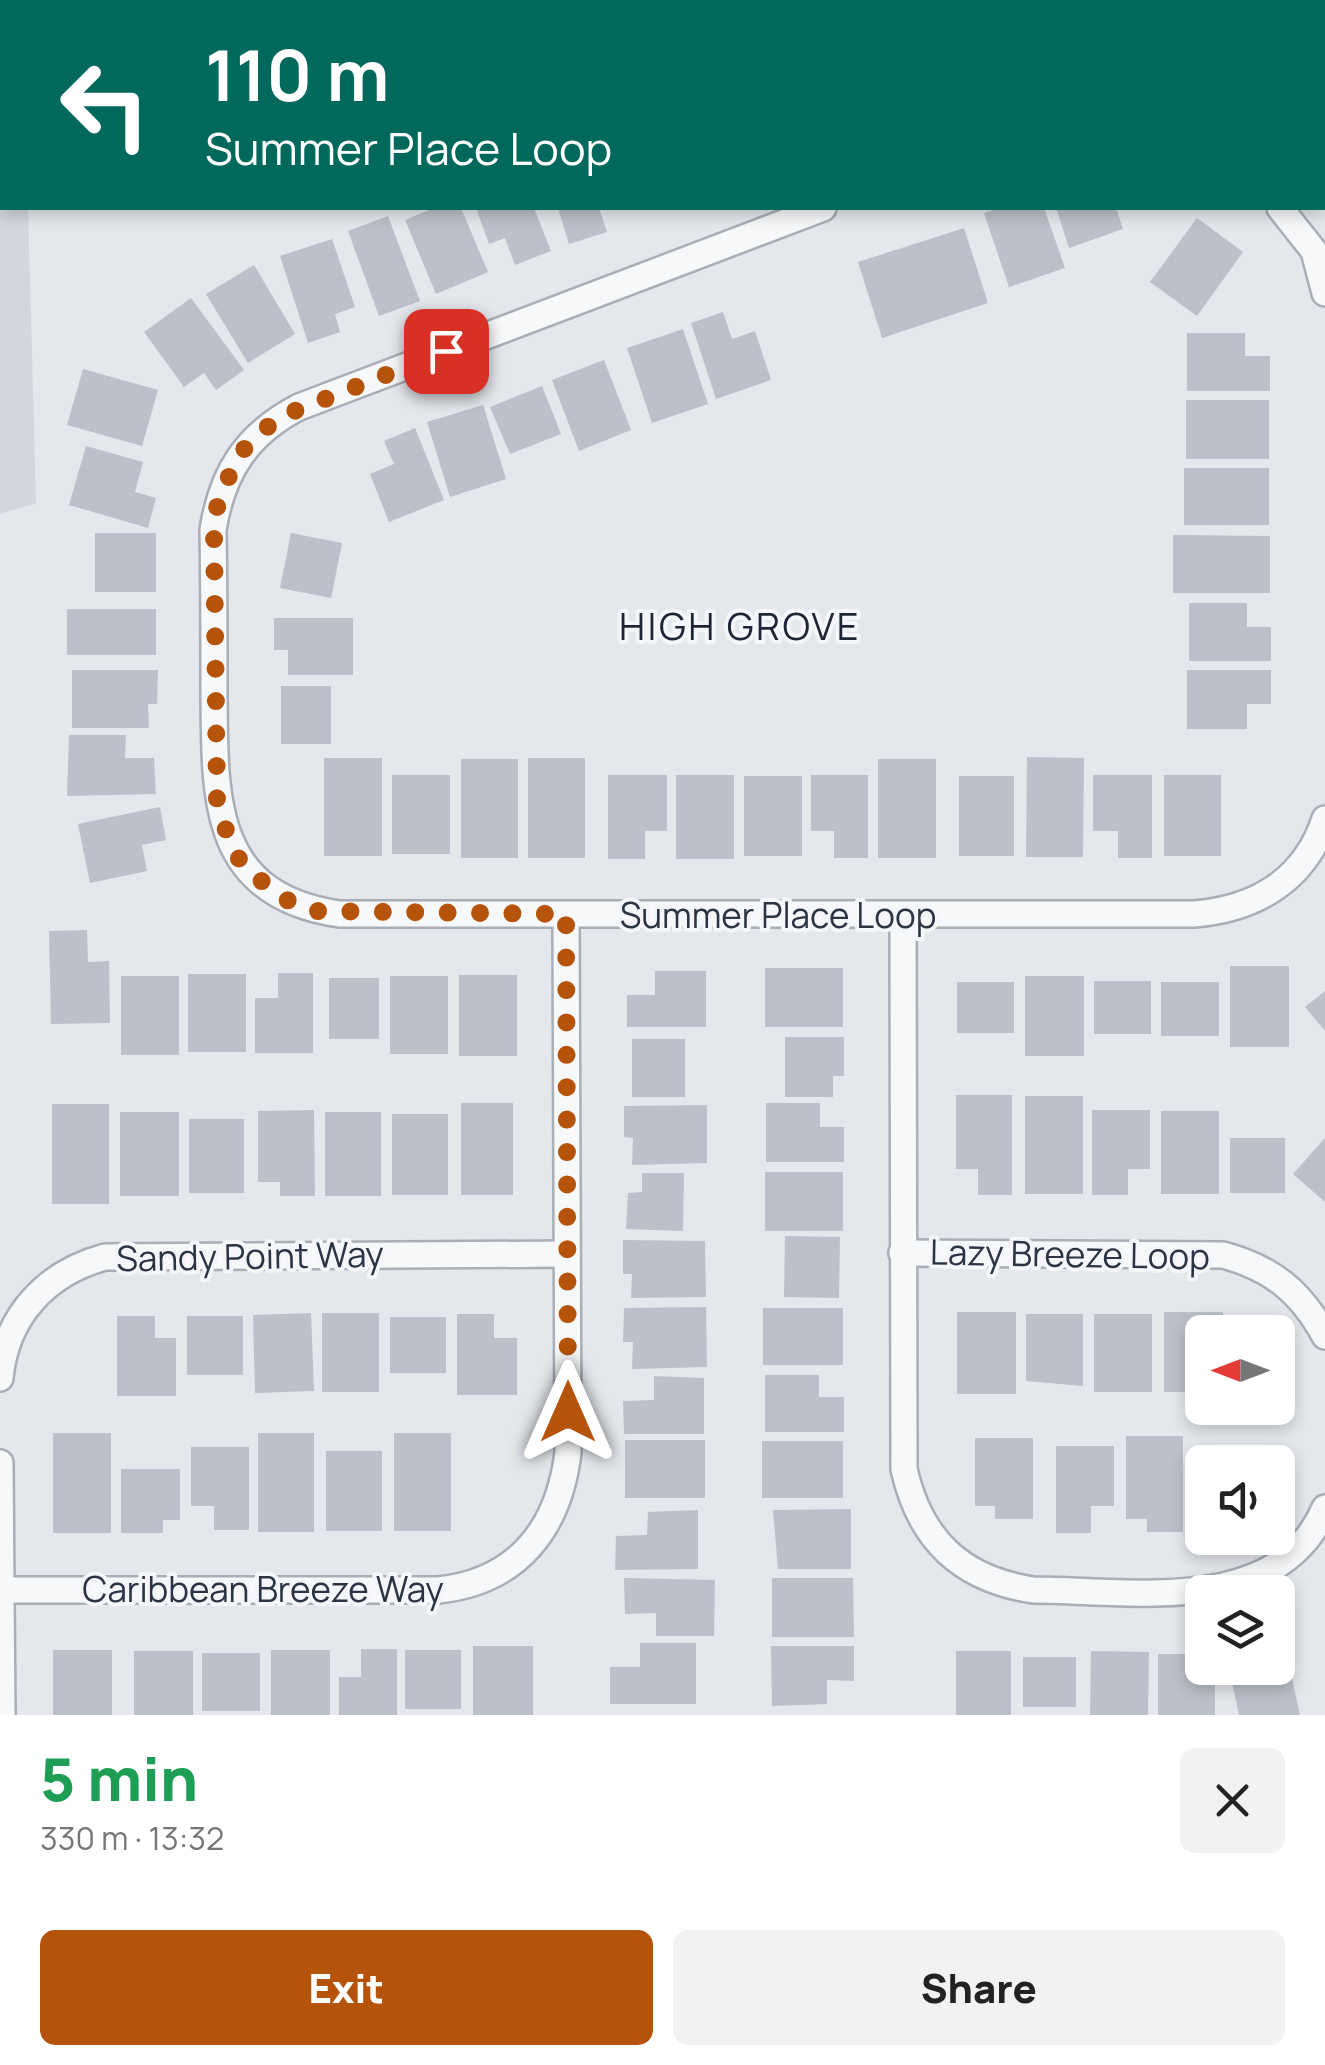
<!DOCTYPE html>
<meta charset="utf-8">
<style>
:root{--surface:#fff;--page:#f2f2f2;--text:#222;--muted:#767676;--accent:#b45309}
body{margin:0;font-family:Manrope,sans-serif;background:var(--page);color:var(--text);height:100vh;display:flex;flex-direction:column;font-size:38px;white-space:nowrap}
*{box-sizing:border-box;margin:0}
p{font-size:32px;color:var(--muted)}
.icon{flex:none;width:55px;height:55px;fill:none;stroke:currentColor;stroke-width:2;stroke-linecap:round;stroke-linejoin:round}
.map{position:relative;height:1715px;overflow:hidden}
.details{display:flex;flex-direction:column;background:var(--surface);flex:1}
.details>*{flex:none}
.banner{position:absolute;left:0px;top:0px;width:1325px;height:210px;box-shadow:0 5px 15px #0003;background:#00695c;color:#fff;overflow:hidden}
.needle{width:65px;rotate:270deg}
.buttons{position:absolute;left:1185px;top:1315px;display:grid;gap:20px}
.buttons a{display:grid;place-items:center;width:110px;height:110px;border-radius:15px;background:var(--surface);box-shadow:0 5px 15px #0003;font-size:50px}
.pin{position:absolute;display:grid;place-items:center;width:85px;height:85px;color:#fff;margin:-42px;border-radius:20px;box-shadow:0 5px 15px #0006}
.me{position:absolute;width:110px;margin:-55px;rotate:0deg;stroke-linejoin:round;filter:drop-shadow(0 0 8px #0008)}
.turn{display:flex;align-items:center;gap:35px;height:210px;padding:0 40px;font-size:45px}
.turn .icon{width:130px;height:130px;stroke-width:2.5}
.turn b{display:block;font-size:70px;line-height:85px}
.round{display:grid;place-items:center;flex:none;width:105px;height:105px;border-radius:15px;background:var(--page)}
.head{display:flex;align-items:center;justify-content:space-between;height:170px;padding:0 40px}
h1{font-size:60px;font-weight:800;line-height:75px;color:#1e9e55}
.primary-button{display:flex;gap:20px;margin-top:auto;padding:20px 40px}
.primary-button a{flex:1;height:115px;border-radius:15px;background:var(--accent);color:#fff;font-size:40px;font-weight:800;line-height:115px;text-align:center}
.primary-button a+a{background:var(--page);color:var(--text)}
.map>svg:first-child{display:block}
</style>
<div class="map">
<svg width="1325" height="1715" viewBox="0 0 1325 1715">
<rect width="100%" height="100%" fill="#e4e7ec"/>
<!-- built -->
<path fill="#d2d6de" d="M0 0H23L2 2V208H28L36 503 0 514Z"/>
<!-- building -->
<g fill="#bbc0ca">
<path d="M434 208H461L488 272 436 294 405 220Z"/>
<path d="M476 208H534L551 251 515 265 505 238 489 244Z"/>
<path d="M558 208H599L607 232 569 244Z"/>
<path d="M999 208H1044L1065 268 1009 287 984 213Z"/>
<path d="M1056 208H1116L1123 229 1069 248Z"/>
<path d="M388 216 420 301 379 316 348 231Z"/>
<path d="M1197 218 1243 252 1197 316 1150 282Z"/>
<path d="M964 228 988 303 882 338 858 262Z"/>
<path d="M332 239 355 307 335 314 340 332 308 343 280 256Z"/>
<path d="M254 265 295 334 248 363 206 294Z"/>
<path d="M191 298 244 370 216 390 204 373 184 387 144 332Z"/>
<path d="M723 312 732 339 755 331 771 380 716 399 691 323Z"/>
<path d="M683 329 708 404 652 423 627 348Z"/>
<path d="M1187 333H1245V356H1270V391H1187Z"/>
<path d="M604 360 631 430 579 451 552 380Z"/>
<path d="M83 369 158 390 142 446 67 425Z"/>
<path d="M542 386 561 434 510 454 490 407Z"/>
<rect x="1186" y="400" width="83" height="59"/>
<path d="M483 405 506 479 450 497 427 422Z"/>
<path d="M415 428 444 500 389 522 370 474 394 464 384 441Z"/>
<path d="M86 446 143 462 135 492 156 498 148 528 69 505Z"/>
<rect x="1184" y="468" width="85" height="57"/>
<rect x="95" y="533" width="61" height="59"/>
<path d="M291 533 342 543 331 598 280 588Z"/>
<path d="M1173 535 1270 536V593H1173Z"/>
<path d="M1189 603H1247V627H1271V661H1189Z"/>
<rect x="67" y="609" width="89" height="46"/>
<path d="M274 618H353V675H288V650H274Z"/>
<path d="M72 670H158L157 704H148L149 728H72Z"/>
<path d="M1187 670H1271V704H1247V729H1187Z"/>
<rect x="281" y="686" width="50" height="58"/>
<path d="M69 735H126L125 758H154L156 794 67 796Z"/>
<path d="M1027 757 1084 758 1083 857H1026Z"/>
<rect x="324" y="758" width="58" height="98"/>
<rect x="528" y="758" width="57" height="100"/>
<rect x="461" y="759" width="57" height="99"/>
<rect x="878" y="759" width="58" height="99"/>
<rect x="392" y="775" width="58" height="79"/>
<path d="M608 775H667V831H645V859H608Z"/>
<rect x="676" y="775" width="58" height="84"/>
<path d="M811 775H868V858H834V831H811Z"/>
<path d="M1093 775H1152V858H1118V831H1093Z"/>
<rect x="1164" y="775" width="57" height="81"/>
<rect x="744" y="776" width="58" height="80"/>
<rect x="959" y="776" width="55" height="80"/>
<path d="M160 807 166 840 142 845 147 871 90 883 78 824Z"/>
<path d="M87 930 88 962 109 961 110 1023 51 1024 49 931Z"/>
<rect x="1230" y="966" width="59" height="81"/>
<rect x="765" y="968" width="78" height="59"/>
<path d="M655 971H706V1027H627V995H655Z"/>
<path d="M278 973H313V1053H255V998H278Z"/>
<rect x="188" y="974" width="58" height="78"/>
<rect x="459" y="975" width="58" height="81"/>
<rect x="121" y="976" width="58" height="79"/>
<rect x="390" y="976" width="58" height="78"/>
<rect x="1025" y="976" width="59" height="80"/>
<rect x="329" y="978" width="50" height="61"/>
<rect x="1094" y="981" width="57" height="53"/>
<rect x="957" y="982" width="57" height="51"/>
<rect x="1161" y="982" width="58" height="54"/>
<path d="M1325 991V1031L1305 1007Z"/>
<path d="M785 1037H844V1076H833V1097H785Z"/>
<rect x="632" y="1039" width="53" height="58"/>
<path d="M956 1095H1012V1195H978V1169H956Z"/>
<rect x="1025" y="1096" width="58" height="98"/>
<rect x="461" y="1103" width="52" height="92"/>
<path d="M766 1103H820V1127H844V1162H766Z"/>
<rect x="52" y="1104" width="57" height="100"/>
<path d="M707 1105V1163L632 1165 633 1138 624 1137V1106Z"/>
<path d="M314 1110 315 1196H280V1182H258V1111Z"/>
<path d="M1092 1110H1150V1169H1128V1195H1092Z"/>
<rect x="1161" y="1111" width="58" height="83"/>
<rect x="120" y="1112" width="59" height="84"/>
<rect x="325" y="1112" width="56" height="84"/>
<rect x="392" y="1114" width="56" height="81"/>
<rect x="189" y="1119" width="55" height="74"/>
<rect x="1230" y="1138" width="55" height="55"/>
<path d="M1325 1138V1202L1293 1174Z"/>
<rect x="765" y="1172" width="78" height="59"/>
<path d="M642 1173H684L683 1231 626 1229 628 1193 642 1192Z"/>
<path d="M785 1236 840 1237 839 1298 784 1297Z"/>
<path d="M623 1240 705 1241 706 1297 631 1298 632 1274H623Z"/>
<path d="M706 1307 707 1367 632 1369 633 1342H623L624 1308Z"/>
<rect x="763" y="1308" width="80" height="57"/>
<rect x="957" y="1312" width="59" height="82"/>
<path d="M1164 1312H1223V1332H1202V1392H1164Z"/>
<path d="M311 1313 314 1391 255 1393 253 1315Z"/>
<rect x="322" y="1313" width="57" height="79"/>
<path d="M457 1314H494V1338H517V1395H457Z"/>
<path d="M1026 1314H1083V1386L1026 1381Z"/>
<rect x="1094" y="1314" width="58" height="78"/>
<path d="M117 1316H155V1338H176V1396H117Z"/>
<rect x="187" y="1316" width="56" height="59"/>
<rect x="390" y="1317" width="56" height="56"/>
<path d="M765 1375H819V1397H844V1432H765Z"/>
<path d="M654 1376 704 1378V1434H624L623 1401 654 1400Z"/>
<rect x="53" y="1433" width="58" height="100"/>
<rect x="258" y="1433" width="56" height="99"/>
<rect x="394" y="1433" width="57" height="98"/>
<path d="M1126 1436H1183V1532H1147V1519H1126Z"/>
<path d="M975 1438H1033V1519H995V1506H975Z"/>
<rect x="625" y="1440" width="80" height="58"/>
<rect x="762" y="1441" width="81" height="57"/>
<path d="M1056 1446H1114V1506H1091V1533H1056Z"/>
<path d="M191 1447H249V1530H214V1506H191Z"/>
<rect x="326" y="1451" width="56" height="80"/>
<rect x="1210" y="1454" width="59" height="8"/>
<path d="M121 1469H180V1520H163V1533H121Z"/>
<path d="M851 1509V1569H778L773 1510Z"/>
<path d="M698 1510V1569L615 1570 616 1536 647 1535 648 1512Z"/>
<path d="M624 1578 715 1580 714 1636H656V1613L625 1614Z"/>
<path d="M772 1578H853L854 1637H772Z"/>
<path d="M640 1643H696V1704H610V1667H640Z"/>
<rect x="473" y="1646" width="60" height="69"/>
<path d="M771 1646H854V1681L827 1680V1704L772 1706Z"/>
<path d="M1285 1647 1300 1715H1239L1229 1668H1278V1649Z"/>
<path d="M361 1649H397V1715H339V1677H361Z"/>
<rect x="53" y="1650" width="59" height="65"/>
<rect x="271" y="1650" width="59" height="65"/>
<rect x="405" y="1650" width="56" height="59"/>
<rect x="134" y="1651" width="59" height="64"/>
<rect x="956" y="1651" width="55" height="64"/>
<path d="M1091 1651 1149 1652 1148 1715H1090Z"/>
<rect x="202" y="1653" width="58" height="58"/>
<path d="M1158 1654H1194V1670H1215V1715H1158Z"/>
<rect x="1023" y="1657" width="53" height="50"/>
</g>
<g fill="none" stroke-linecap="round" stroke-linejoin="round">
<defs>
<path id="service" d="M700 2 707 0"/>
<g id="minor">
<path d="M759 0 760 2"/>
<path d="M823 208 299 407C247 434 222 472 213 530 214 583 214 637 214 690 215 795 209 895 339 914H1194C1256 909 1305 880 1325 819"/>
<path d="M1280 208 1314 251 1325 293"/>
<path d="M903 915 904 1469C920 1540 961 1579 1033 1590 1131 1590 1278 1618 1325 1508"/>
<path d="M902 1253 1223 1255C1272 1268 1301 1292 1325 1336"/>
<path d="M0 1378C6 1316 46 1273 105 1257L567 1254"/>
<path d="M0 1463 2 1715"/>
<path d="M1 1590H438C517 1582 559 1529 568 1452L566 915"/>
</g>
</defs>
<!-- service casing -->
<use href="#service" stroke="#a9aeb7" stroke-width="18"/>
<!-- minor casing -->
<use href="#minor" stroke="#a9aeb7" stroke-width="30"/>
<!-- service -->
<use href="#service" stroke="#f7f8fa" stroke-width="12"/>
<!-- minor -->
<use href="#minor" stroke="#f7f8fa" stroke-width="25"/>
</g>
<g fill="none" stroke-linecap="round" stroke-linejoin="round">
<!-- route -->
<path stroke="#b45309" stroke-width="18" stroke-dasharray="0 32.4" d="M446 351 277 418 239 454 218 501 214 530 217 802 232 849 248 871 290 902 316 911 566 914 568 1412"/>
</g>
<g text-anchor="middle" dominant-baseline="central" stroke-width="8" stroke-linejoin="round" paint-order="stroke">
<!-- street labels -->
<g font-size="35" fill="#2b3445" stroke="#f4f6f9">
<text x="778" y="915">Summer Place Loop</text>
<text transform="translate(1070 1254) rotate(1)">Lazy Breeze Loop</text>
<text transform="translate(250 1256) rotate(-1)">Sandy Point Way</text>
<text x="263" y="1589">Caribbean Breeze Way</text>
</g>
<!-- neighbourhood labels -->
<g font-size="38" letter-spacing="2.5" fill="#1d2536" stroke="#f4f6f9">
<text x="740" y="625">HIGH GROVE</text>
</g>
</g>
</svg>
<div class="buttons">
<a><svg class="needle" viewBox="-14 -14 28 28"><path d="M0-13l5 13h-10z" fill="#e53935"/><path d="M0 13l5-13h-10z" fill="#767676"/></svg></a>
<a><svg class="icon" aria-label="sound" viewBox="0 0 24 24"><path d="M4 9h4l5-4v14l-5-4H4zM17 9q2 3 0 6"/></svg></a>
<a><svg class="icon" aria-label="layers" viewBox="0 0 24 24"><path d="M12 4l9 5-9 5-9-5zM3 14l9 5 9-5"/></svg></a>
</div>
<div class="pin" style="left:446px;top:351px;background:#d93025"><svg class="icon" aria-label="arrive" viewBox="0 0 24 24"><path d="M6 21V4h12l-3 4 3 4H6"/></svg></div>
<svg class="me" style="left:568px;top:1412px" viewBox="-20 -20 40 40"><path d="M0-17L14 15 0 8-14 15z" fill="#b45309" stroke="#fff" stroke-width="4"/></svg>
<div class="banner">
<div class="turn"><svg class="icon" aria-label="left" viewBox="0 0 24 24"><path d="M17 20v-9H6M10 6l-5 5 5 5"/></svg><div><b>110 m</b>Summer Place Loop</div></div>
</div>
</div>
<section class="details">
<div class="head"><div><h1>5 min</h1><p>330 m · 13:32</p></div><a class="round"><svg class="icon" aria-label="close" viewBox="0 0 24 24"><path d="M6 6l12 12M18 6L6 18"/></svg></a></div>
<div class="primary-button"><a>Exit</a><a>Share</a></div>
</section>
